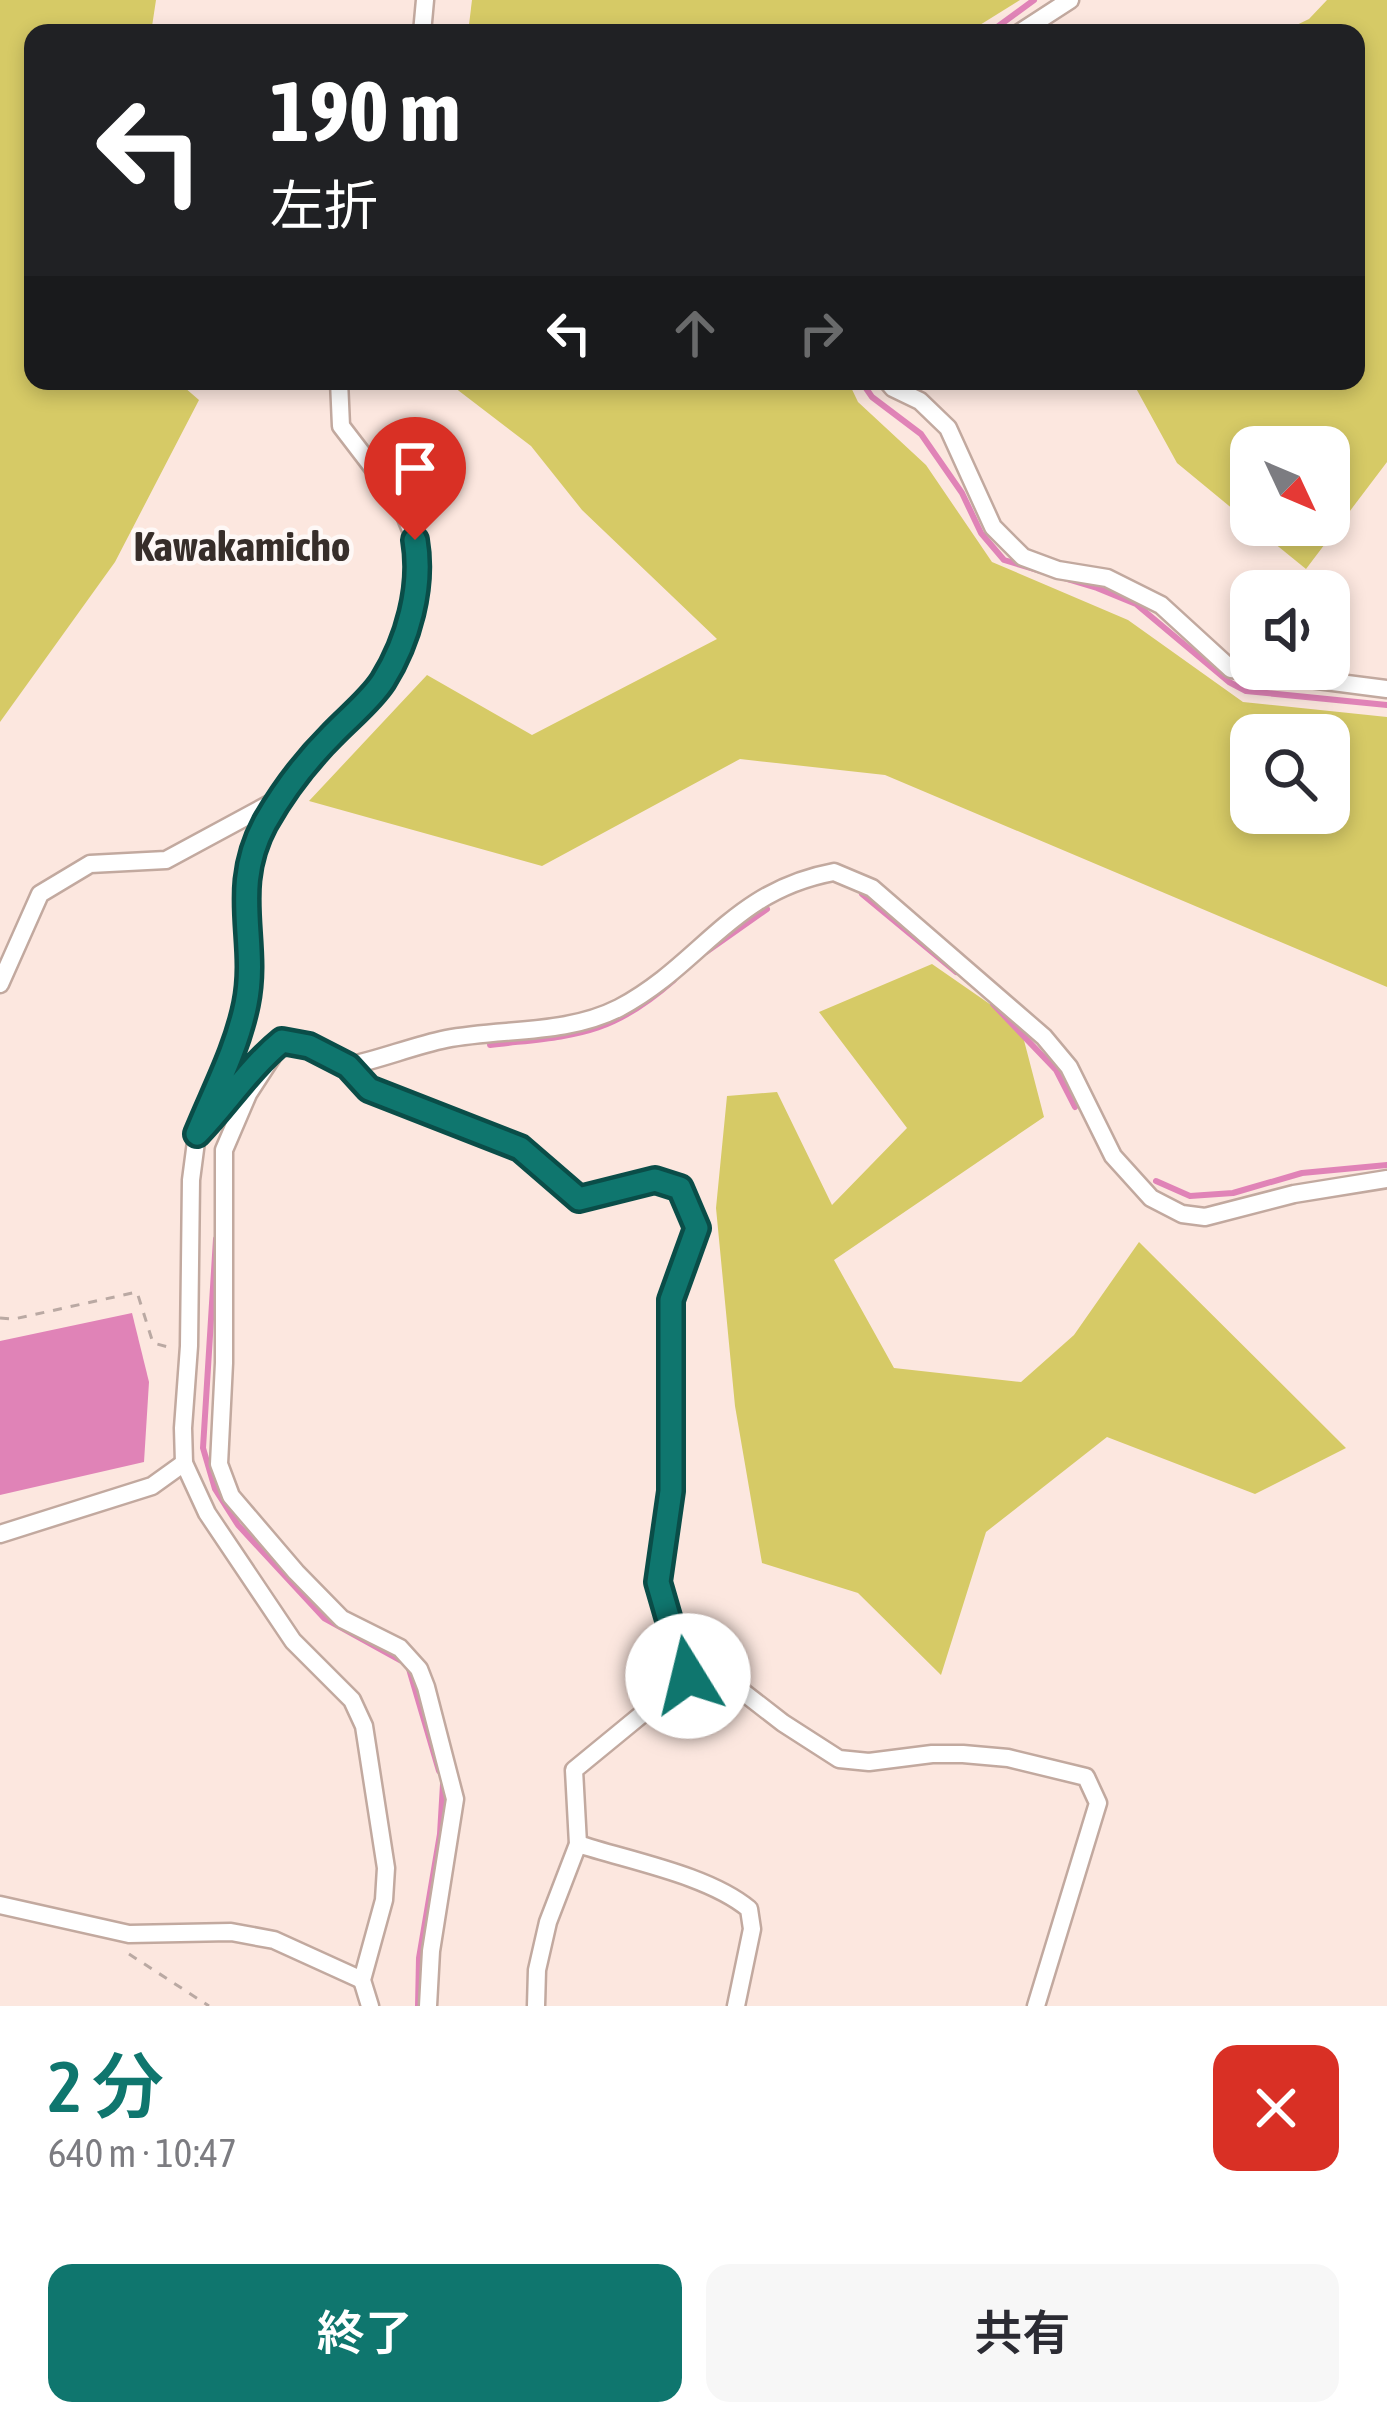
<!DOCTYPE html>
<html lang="ja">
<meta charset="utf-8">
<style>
:root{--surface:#fff;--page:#f7f7f7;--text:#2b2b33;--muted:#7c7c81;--accent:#0f766e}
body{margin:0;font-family:"Asap Condensed","Noto Sans JP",sans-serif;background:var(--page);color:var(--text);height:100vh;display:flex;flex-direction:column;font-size:45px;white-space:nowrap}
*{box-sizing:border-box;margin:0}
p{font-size:39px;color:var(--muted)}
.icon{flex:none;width:66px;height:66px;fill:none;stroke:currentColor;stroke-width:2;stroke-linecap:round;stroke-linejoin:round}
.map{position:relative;height:2006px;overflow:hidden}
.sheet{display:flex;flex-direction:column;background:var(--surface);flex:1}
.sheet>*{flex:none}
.hud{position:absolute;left:24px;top:24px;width:1341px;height:366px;border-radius:24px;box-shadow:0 6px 18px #0003;background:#202124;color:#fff;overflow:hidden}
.needle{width:78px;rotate:134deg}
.fabs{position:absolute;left:1230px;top:426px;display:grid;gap:24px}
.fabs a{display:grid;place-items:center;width:120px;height:120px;border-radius:24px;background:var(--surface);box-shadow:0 6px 18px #0003;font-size:60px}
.pin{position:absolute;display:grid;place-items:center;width:102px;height:102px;color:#fff;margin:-123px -51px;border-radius:50% 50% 50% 0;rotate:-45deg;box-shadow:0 0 12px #0007}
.pin .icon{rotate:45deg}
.me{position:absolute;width:132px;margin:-66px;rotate:351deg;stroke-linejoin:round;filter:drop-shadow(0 0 9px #0008)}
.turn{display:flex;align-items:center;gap:42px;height:252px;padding:0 48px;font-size:54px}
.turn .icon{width:156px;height:156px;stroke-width:2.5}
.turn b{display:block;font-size:84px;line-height:102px}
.lanes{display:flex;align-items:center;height:114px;padding:0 48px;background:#0003;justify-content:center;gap:60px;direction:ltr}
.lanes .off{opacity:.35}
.round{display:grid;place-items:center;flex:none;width:126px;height:126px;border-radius:24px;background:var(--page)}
.overview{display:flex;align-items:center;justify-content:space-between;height:204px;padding:0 48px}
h1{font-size:72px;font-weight:600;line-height:90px;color:var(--accent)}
.action{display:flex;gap:24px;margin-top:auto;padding:24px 48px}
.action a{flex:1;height:138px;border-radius:24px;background:var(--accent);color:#fff;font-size:48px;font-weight:600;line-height:138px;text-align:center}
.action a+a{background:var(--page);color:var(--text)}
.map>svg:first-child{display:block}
</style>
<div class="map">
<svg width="1387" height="2006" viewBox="0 0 1387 2006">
<rect width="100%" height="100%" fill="#fce7df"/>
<!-- green -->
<g fill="#d6ca66" fill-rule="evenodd">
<path d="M0 0H156L151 33H33V381H177L199 400 115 562 0 722Z"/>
<path d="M472 0H1020L967 33H468Z"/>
<path d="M1327 0H1387V462L1306 569 1252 525H1329V447H1251V524L1177 463 1132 381H1356V33H1280L1309 19Z"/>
<path d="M446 381H848L858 402 926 465 992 562 1128 620 1243 702 1387 717V987L885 775 740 759 542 866 309 801 427 675 532 735 717 639 582 510 531 446ZM1329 735V813H1251V735Z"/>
<path d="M932 964 1020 1025 1044 1117 834 1260 894 1368 1021 1382 1074 1335 1139 1242 1346 1448 1255 1494 1107 1437 986 1532 941 1675 858 1593 762 1563 735 1406 716 1208 727 1096 777 1092 832 1205 907 1128 819 1012Z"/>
</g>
<!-- water -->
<path fill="#e083b7" d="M132 1313 149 1382 144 1462 0 1495V1341Z"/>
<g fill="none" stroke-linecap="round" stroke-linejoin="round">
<!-- stream -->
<g stroke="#e083b7" stroke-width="6">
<path d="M989 33 1034 0"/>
<path d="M861 381 872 397 921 434 962 493 981 533 1004 560 1097 588 1136 604 1229 682 1246 691 1387 705"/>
<path d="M862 894 956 972"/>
<path d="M706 952 767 909"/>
<path d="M993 1004 1056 1070 1075 1107"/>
<path d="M490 1045C573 1035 608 1038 674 980"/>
<path d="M1156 1181 1190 1196 1233 1193 1302 1173 1387 1165"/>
<path d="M216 1239 203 1448 215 1489 238 1525 324 1618 400 1660"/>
<path d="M409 1669 439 1771"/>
<path d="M418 2006 419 1958 440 1834 443 1784"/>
</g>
<defs>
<g id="minor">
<path d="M422 33 425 0"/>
<path d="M1019 33 1070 0"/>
<path d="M339 381 341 426 400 503 415 540 417 579 405 633 383 682 317 752 273 810 252 855 246 880V1003L197 1134 191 1180 189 1346 183 1428 184 1463 207 1513 293 1641 352 1700 364 1726 386 1868 384 1900 362 1980 370 2006"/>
<path d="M887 381 893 388 920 401 948 428 993 527 1023 557 1058 570 1107 578 1161 605 1231 669 1387 689"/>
<path d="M0 984 40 894 90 864 166 860 277 800"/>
<path d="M272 1057 248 1094 224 1150V1363L219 1464 231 1496 296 1572 342 1619 400 1648 419 1669 426 1687 455 1799 431 1951 428 2006"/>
<path d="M348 1066C381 1059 413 1046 446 1039 503 1028 566 1035 619 1008 702 964 731 891 834 872L872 888 1044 1037 1069 1067 1113 1156 1151 1198 1182 1214 1205 1217 1294 1194 1387 1179"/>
<path d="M206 1125 253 1065 282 1041 309 1046 348 1066 369 1089 520 1148 579 1199 655 1180 680 1188 696 1228 671 1300V1491L658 1582 671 1627 725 1678 783 1723 839 1759 869 1762 932 1754H963L1008 1758 1086 1777 1098 1803 1036 2006"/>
<path d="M0 1534 152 1486 184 1463"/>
<path d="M578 1844C630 1861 708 1875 749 1909L752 1929 736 2006"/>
<path d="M0 1905 129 1934 231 1932 274 1940 362 1980"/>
<path d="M536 2006 537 1970 548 1922 578 1844 574 1770 708 1660"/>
</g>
</defs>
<!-- minor casing -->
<use href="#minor" stroke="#c2a99f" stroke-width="21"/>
<!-- path -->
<g stroke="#baa9a3" stroke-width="3" stroke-dasharray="9 9" stroke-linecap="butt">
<path d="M0 1318 14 1319 137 1292 153 1343 172 1348"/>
<path d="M129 1954 209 2006"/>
</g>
<!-- minor -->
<use href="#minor" stroke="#fff" stroke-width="16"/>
</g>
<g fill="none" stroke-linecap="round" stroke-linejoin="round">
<defs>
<path id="route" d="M415 540C423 587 408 641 383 681 370 701 348 718 332 735 307 760 282 793 265 823 229 890 259 940 246 1004 237 1049 214 1092 197 1134 227 1103 249 1068 282 1041L309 1046 348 1066 369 1089 520 1148 579 1199 655 1180 680 1188 697 1228 671 1300V1491L658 1582 671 1627 708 1660 688 1676"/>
</defs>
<!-- route casing -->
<use href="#route" stroke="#0a4d48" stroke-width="30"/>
<!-- route -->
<use href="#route" stroke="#0f766e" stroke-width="21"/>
</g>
<g text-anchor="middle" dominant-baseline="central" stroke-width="9" stroke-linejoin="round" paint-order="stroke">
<!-- quarter labels -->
<g font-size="42" font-weight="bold" fill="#372e2a" stroke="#fef8f6">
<text x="242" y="546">Kawakamicho</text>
</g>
</g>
</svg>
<div class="fabs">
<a><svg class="needle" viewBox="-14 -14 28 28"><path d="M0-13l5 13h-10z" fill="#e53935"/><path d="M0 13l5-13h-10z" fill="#7c7c81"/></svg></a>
<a><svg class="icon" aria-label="sound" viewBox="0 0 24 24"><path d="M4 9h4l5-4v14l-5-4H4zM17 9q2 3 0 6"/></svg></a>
<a><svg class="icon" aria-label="search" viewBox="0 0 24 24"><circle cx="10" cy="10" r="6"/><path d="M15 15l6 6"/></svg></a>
</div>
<div class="pin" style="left:415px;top:540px;background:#d93025"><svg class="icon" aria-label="arrive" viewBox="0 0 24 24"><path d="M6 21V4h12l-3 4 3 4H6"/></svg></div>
<svg class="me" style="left:688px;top:1676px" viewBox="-20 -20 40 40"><circle r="19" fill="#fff"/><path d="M0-13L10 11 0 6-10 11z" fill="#0f766e"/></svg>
<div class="hud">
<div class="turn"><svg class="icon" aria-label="left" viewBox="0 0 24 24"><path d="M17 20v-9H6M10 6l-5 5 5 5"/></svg><div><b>190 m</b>左折</div></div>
<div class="lanes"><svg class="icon" aria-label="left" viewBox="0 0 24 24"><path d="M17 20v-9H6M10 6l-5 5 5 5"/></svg><svg class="icon off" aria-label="ahead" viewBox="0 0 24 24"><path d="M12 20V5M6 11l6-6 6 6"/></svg><svg class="icon off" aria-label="right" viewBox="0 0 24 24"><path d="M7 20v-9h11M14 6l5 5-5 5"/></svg></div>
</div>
</div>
<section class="sheet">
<div class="overview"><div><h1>2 分</h1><p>640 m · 10:47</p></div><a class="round" style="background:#d93025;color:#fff"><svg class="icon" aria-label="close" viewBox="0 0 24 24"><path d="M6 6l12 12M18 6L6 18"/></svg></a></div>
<div class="action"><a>終了</a><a>共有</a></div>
</section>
